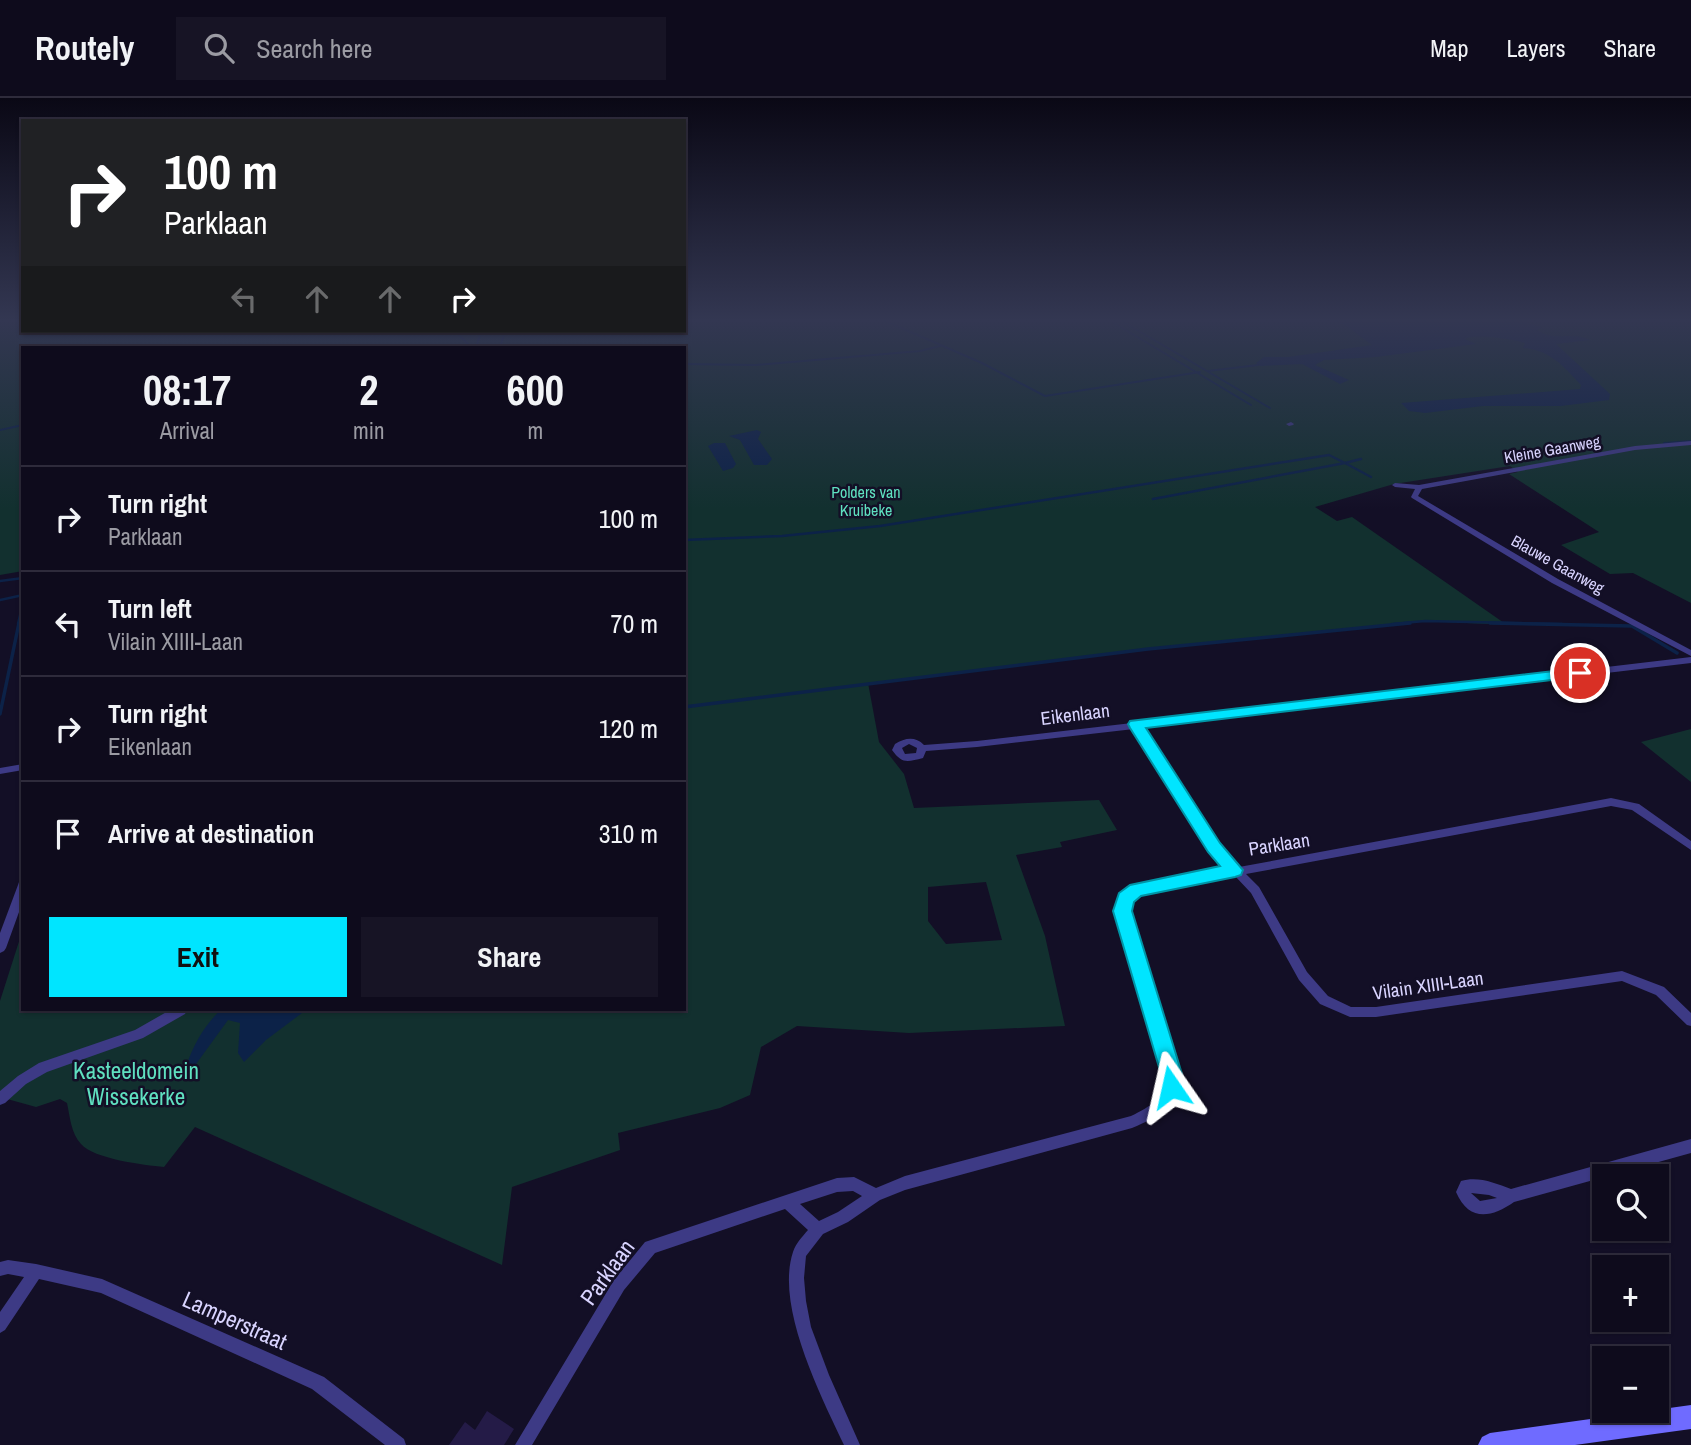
<!DOCTYPE html>
<meta charset="utf-8">
<style>
:root{--surface:#0e0b1c;--page:#171425;--text:#f1f3f6;--muted:#9b9ba3;--line:#2e2b3b;--accent:#00e5ff}
body{margin:0;font-family:"Archivo Narrow",sans-serif;background:var(--page);color:var(--text);height:100vh;display:flex;flex-direction:column;font-size:26px;white-space:nowrap}
*{box-sizing:border-box;margin:0}
p{font-size:23px;color:var(--muted)}
.icon{flex:none;width:38px;height:38px;fill:none;stroke:currentColor;stroke-width:2;stroke-linecap:round;stroke-linejoin:round}
.map{position:relative;flex:1;overflow:hidden}
.side{position:absolute;left:21px;top:248px;width:665px;height:665px;display:flex;flex-direction:column;background:var(--surface);border-radius:0px;box-shadow:0 2px 5px #0004,0 0 0 2px var(--line)}
.side>*{flex:none}
.top-card{position:absolute;left:21px;top:21px;width:665px;height:214px;border-radius:0px;box-shadow:0 2px 5px #0004,0 0 0 2px var(--line);background:#202124;color:#fff;overflow:hidden}
.fabs{position:absolute;left:1592px;top:1066px;display:grid;gap:14px}
.fabs a{display:grid;place-items:center;width:77px;height:77px;border-radius:0px;background:var(--surface);box-shadow:0 2px 5px #0004,0 0 0 2px var(--line);font-size:35px}
.pin{position:absolute;display:grid;place-items:center;width:60px;height:60px;color:#fff;margin:-30px;border:4px solid #fff;border-radius:50%;box-shadow:0 2px 7px #0007}
.me{position:absolute;width:77px;margin:-38px;rotate:349deg;stroke-linejoin:round;filter:drop-shadow(0 0 5px #0008)}
.turn{display:flex;align-items:center;gap:24px;height:147px;padding:0 28px;font-size:32px}
.turn .icon{width:91px;height:91px;stroke-width:2.5}
.turn b{display:block;font-size:49px;line-height:60px}
.lanes{display:flex;align-items:center;height:66px;padding:0 28px;background:#0003;justify-content:center;gap:35px;direction:ltr}
.lanes .off{opacity:.35}
.eta{display:flex;justify-content:space-evenly;align-items:center;height:119px;text-align:center}
.eta b{font-size:42px;font-weight:700;line-height:49px}
.action{display:flex;gap:14px;margin-top:auto;padding:14px 28px}
.action a{flex:1;height:80px;border-radius:0px;background:var(--accent);color:#111;font-size:28px;font-weight:700;line-height:80px;text-align:center}
.action a+a{background:var(--page);color:var(--text)}
ul{padding:0;list-style:none}
li{display:flex;align-items:center;gap:21px;height:105px;padding:0 28px;border-top:2px solid var(--line)}
li div{flex:1}
li b{display:block;font-size:26px}
li em{font-style:normal}
header{display:flex;align-items:center;gap:42px;box-sizing:border-box;height:98px;padding:0 35px;background:var(--surface);border-bottom:2px solid var(--line)}
header strong{font-size:33px}
nav{display:flex;gap:38px;margin-inline-start:auto;font-size:24px}
.search{width:490px;height:63px;background:var(--page);display:flex;align-items:center;gap:18px;box-sizing:border-box;padding:0 24px;border-radius:0px;color:var(--muted);font-size:26px}
.map>svg:first-child{display:block}
</style>
<header>
<strong>Routely</strong>
<div class="search"><svg class="icon" aria-label="search" viewBox="0 0 24 24"><circle cx="10" cy="10" r="6"/><path d="M15 15l6 6"/></svg>Search here</div>
<nav><a>Map</a><a>Layers</a><a>Share</a></nav>
</header>
<div class="map">
<svg width="1691" height="1347" viewBox="0 0 1691 1347">
<rect width="100%" height="100%" fill="#130f26"/>
<!-- green -->
<g fill="#12302f" fill-rule="evenodd">
<path d="M0 222H23V233H684V222H1691V505L1633 475 1610 476 1561 447 1599 434 1509 376 1518 374 1510 368 1394 386 1315 409 1337 423 1352 419 1507 527 1425 523 1148 551 868 585 879 644 904 676 914 710 1099 702 1117 732 1060 744 1062 749 1016 757 1045 838 1065 928 909 935 797 928 761 949 750 997 720 1010 618 1035 620 1052 512 1089 502 1167 195 1029 164 1069C144 1067 94 1061 81 1046 71 1035 70 1019 67 1005L60 1001 36 1009 0 999V903L23 831V912H684V610L700 608 684 609V250H23V473L0 477ZM986 784 1002 842 946 846 928 823V789Z"/>
<path d="M1691 631V684L1641 644Z"/>
</g>
<!-- water -->
<g fill="#0c2248">
<path d="M1331 222H1527V225L1541 229 1537 232C1555 244 1571 233 1590 242L1556 246 1610 296 1609 302 1561 308H1483L1425 315 1409 313 1401 305 1580 291 1581 287C1563 268 1550 252 1523 250L1525 245C1513 241 1474 235 1465 241L1476 246 1376 259 1324 262 1315 267 1349 282 1340 286 1302 266 1260 268 1256 265 1264 259H1288L1372 247 1345 227Z"/>
<path d="M757 332 761 334 758 341 772 361 767 367H754L740 342 729 338Z"/>
<path d="M714 345H725L736 366 733 370 723 373 708 348Z"/>
<path d="M221 912H306L266 942 244 964 238 955 240 925 228 922 191 973 187 966C194 946 205 926 221 912Z"/>
</g>
<g fill="none" stroke-linecap="round" stroke-linejoin="round">
<!-- stream-far2 -->
<g stroke="#0c2248" stroke-width="2">
<path d="M883 222 982 265 1045 298 1200 274"/>
<path d="M1109 222 1251 307"/>
<path d="M1120 222 1270 310"/>
<path d="M455 233 472 250"/>
<path d="M476 250 481 233"/>
<path d="M500 250 505 233"/>
<path d="M684 266 755 267 920 253 940 248"/>
<path d="M1208 273 1258 267"/>
<path d="M0 332 23 327"/>
<path d="M1664 345 1691 343"/>
</g>
<!-- stream-far1 -->
<g stroke="#0c2248" stroke-width="2.5">
<path d="M1361 361 1345 365 1371 379"/>
<path d="M684 442 782 438 880 428 1329 357 1345 365 1153 401"/>
<path d="M0 483 23 480"/>
<path d="M0 502 23 497"/>
<path d="M18 526 23 504"/>
<path d="M1392 526 1425 523 1562 526"/>
</g>
<!-- stream -->
<g stroke="#0c2248" stroke-width="3.5">
<path d="M1490 525 1632 528 1677 555"/>
<path d="M684 609 1148 551 1410 525"/>
<path d="M0 616 19 525"/>
</g>
</g>
<!-- building -->
<path fill="#241b47" d="M487 1313 514 1331 504 1347H449L465 1324 475 1332Z"/>
<g fill="none" stroke-linecap="round" stroke-linejoin="round">
<!-- street -->
<g fill="#3d3a85" fill-rule="evenodd">
<path d="M1291 324 1294 326 1293 327 1289 328 1286 326Z"/>
<path d="M1691 343V347L1635 352 1422 391 1418 398 1558 481 1691 552V558L1552 485 1412 400 1411 399 1415 391 1395 389 1392 387 1395 385 1419 387 1635 348Z"/>
<path d="M1691 559V565L1143 630 1218 746 1239 769 1611 700 1639 706 1691 743V752L1632 712 1611 708 1246 776 1259 789 1307 874 1328 898 1351 909H1376L1622 873 1664 889 1691 915V928L1687 927 1656 897 1622 883 1376 919H1350L1320 906 1299 882 1251 795 1235 778 1140 796 1131 803 1128 813 1177 976C1176 1008 1159 1019 1132 1030L905 1092 880 1102 848 1124 823 1136 806 1158 804 1180 806 1203 811 1229 829 1277 860 1347H844C821 1298 775 1208 793 1154 796 1145 802 1139 808 1132L785 1111 655 1155 624 1192 532 1347H515L614 1182 645 1144 837 1080 854 1079 876 1090 905 1078 1131 1018C1152 1008 1163 1001 1165 976L1116 813 1122 797 1133 789 1228 771 1210 752 1134 631 977 649 926 653 923 660C907 664 902 666 892 652L895 646C905 640 915 638 924 647L977 643 1132 625 1136 623 1139 624ZM909 646 917 650 916 655 905 656 902 650ZM853 1093 862 1098 838 1114 819 1123 800 1106 837 1094Z"/>
<path d="M23 666V672L0 676V670Z"/>
<path d="M23 783V803L6 850 4 853 0 855V835L18 787 19 784Z"/>
<path d="M170 912H187L185 916 143 940 47 974 26 986 5 1005 0 1007V993L18 978 39 965 135 932Z"/>
<path d="M1691 1041V1055L1514 1104C1491 1120 1469 1124 1456 1094L1461 1083C1478 1078 1495 1085 1511 1091ZM1471 1095 1489 1097 1497 1100 1480 1103Z"/>
<path d="M8 1162 36 1166 102 1181 324 1279 404 1341 406 1347H385L312 1291 101 1195 39 1181 5 1232 0 1235V1214L24 1179 8 1176 0 1178V1164Z"/>
</g>
<!-- secondary -->
<path fill="#6f6bff" fill-rule="evenodd" d="M1691 1307V1331L1575 1347H1478L1482 1339 1490 1335Z"/>
</g>
<!-- sky -->
<linearGradient id="sky" x2="0" y2="1"><stop stop-color="#0a0815"/><stop offset="0.54" stop-color="#333752"/><stop offset="1" stop-color="#333752" stop-opacity="0"/></linearGradient>
<rect width="1691" height="411" fill="url(#sky)"/>
<!-- route -->
<path fill="#00e5ff" stroke="#0095a6" stroke-width="2" d="M1580 570 1585 571V578L1146 630 1220 745 1243 772 1241 777 1235 779 1141 798 1134 804 1132 813 1182 976 1179 996 1171 999 1164 996 1161 976 1113 813 1119 795 1130 787 1220 768 1208 754 1130 630 1128 626 1130 623Z"/>
<g text-anchor="middle" dominant-baseline="central" stroke-width="5" stroke-linejoin="round" paint-order="stroke">
<!-- far-street labels -->
<g font-size="16" fill="#d9d4ff" stroke="#130f26">
<text transform="translate(1552 351) rotate(-10)">Kleine Gaanweg</text>
<text transform="translate(1558 466) rotate(29)">Blauwe Gaanweg</text>
</g>
<!-- far-park labels -->
<g font-size="16" fill="#5fe0c0" stroke="#130f26">
<text x="866" y="394">Polders van<tspan x="866" dy="18">Kruibeke</tspan></text>
</g>
<!-- street labels -->
<g font-size="19" fill="#d9d4ff" stroke="#130f26">
<text transform="translate(1075 616) rotate(-7)">Eikenlaan</text>
<text transform="translate(1279 746) rotate(-9)">Parklaan</text>
<text transform="translate(1428 887) rotate(-8)">Vilain XIIII-Laan</text>
</g>
<!-- near-park labels -->
<g font-size="23" fill="#5fe0c0" stroke="#130f26">
<text x="136" y="972">Kasteeldomein<tspan x="136" dy="26">Wissekerke</tspan></text>
</g>
<!-- near-street labels -->
<g font-size="23" fill="#d9d4ff" stroke="#130f26">
<text transform="translate(607 1174) rotate(-54)">Parklaan</text>
<text transform="translate(235 1222) rotate(24)">Lamperstraat</text>
</g>
</g>
</svg>
<div class="fabs">
<a><svg class="icon" aria-label="search" viewBox="0 0 24 24"><circle cx="10" cy="10" r="6"/><path d="M15 15l6 6"/></svg></a>
<a>+</a>
<a>−</a>
</div>
<div class="pin" style="left:1580px;top:575px;background:#d93025"><svg class="icon" aria-label="arrive" viewBox="0 0 24 24"><path d="M6 21V4h12l-3 4 3 4H6"/></svg></div>
<svg class="me" style="left:1171px;top:989px" viewBox="-20 -20 40 40"><path d="M0-17L14 15 0 8-14 15z" fill="#00e5ff" stroke="#fff" stroke-width="4"/></svg>
<div class="top-card">
<div class="turn"><svg class="icon" aria-label="right" viewBox="0 0 24 24"><path d="M7 20v-9h11M14 6l5 5-5 5"/></svg><div><b>100 m</b>Parklaan</div></div>
<div class="lanes"><svg class="icon off" aria-label="left" viewBox="0 0 24 24"><path d="M17 20v-9H6M10 6l-5 5 5 5"/></svg><svg class="icon off" aria-label="ahead" viewBox="0 0 24 24"><path d="M12 20V5M6 11l6-6 6 6"/></svg><svg class="icon off" aria-label="ahead" viewBox="0 0 24 24"><path d="M12 20V5M6 11l6-6 6 6"/></svg><svg class="icon" aria-label="right" viewBox="0 0 24 24"><path d="M7 20v-9h11M14 6l5 5-5 5"/></svg></div>
</div>
<section class="side">
<div class="eta">
<div><b>08:17</b><p>Arrival</p></div>
<div><b>2</b><p>min</p></div>
<div><b>600</b><p>m</p></div>
</div>
<ul>
<li><svg class="icon" aria-label="right" viewBox="0 0 24 24"><path d="M7 20v-9h11M14 6l5 5-5 5"/></svg><div><b>Turn right</b><p>Parklaan</p></div><em>100 m</em></li>
<li><svg class="icon" aria-label="left" viewBox="0 0 24 24"><path d="M17 20v-9H6M10 6l-5 5 5 5"/></svg><div><b>Turn left</b><p>Vilain XIIII-Laan</p></div><em>70 m</em></li>
<li><svg class="icon" aria-label="right" viewBox="0 0 24 24"><path d="M7 20v-9h11M14 6l5 5-5 5"/></svg><div><b>Turn right</b><p>Eikenlaan</p></div><em>120 m</em></li>
<li><svg class="icon" aria-label="arrive" viewBox="0 0 24 24"><path d="M6 21V4h12l-3 4 3 4H6"/></svg><div><b>Arrive at destination</b></div><em>310 m</em></li>
</ul>
<div class="action"><a>Exit</a><a>Share</a></div>
</section>
</div>
